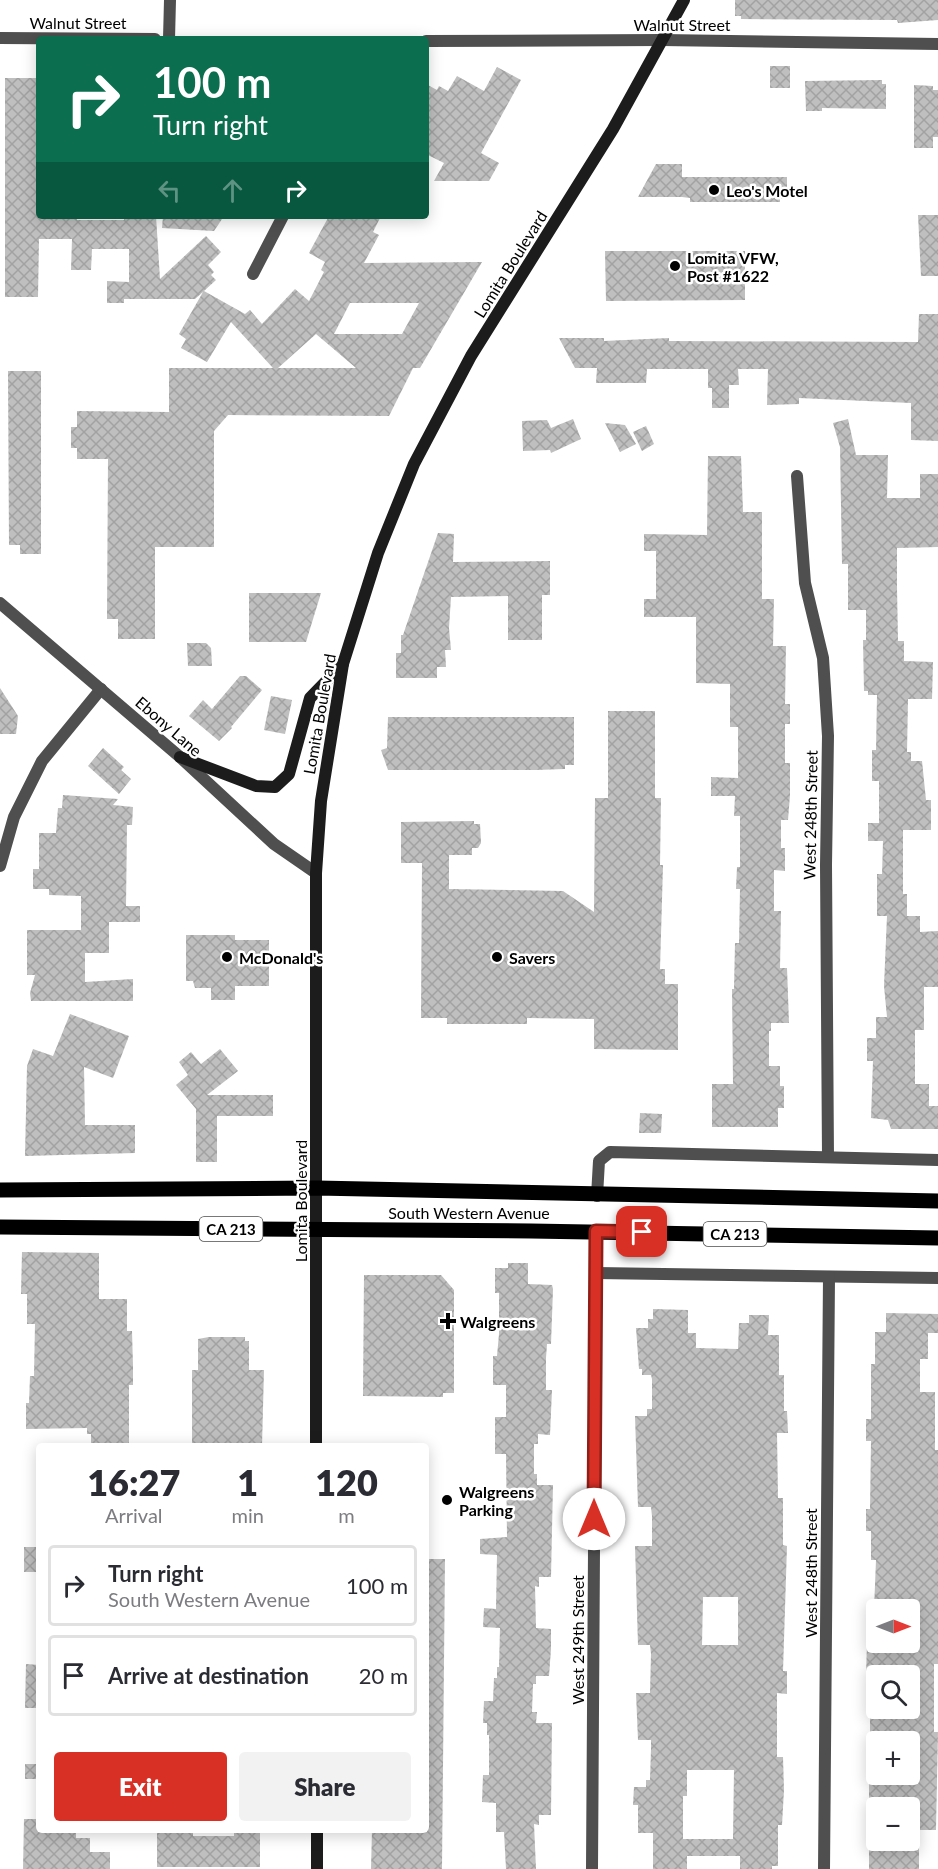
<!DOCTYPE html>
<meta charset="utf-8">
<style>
:root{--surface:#fff;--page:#f2f2f3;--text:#2b2b33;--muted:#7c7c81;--line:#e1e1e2;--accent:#d93025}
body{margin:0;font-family:Lato,sans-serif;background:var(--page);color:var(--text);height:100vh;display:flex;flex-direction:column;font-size:22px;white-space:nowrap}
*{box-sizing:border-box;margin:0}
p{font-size:20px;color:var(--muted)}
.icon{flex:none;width:33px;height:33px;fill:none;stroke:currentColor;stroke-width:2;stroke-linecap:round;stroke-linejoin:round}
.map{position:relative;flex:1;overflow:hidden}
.panel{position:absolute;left:36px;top:1443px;width:393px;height:390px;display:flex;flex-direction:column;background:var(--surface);border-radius:6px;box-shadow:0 3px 15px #0003}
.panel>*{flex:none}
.hud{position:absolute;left:36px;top:36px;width:393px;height:183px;border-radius:6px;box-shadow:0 3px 15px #0003;background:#0b6e4f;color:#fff;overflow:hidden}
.needle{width:39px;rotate:90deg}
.fabs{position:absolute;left:866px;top:1599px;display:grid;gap:12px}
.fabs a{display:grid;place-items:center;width:54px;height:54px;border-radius:6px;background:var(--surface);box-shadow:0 3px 15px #0003;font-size:30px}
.pin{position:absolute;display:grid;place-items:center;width:51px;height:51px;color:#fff;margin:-26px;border-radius:12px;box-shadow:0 3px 9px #0006}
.me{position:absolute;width:66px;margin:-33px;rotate:0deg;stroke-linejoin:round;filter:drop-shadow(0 0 4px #0008)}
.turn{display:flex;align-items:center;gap:21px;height:126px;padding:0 18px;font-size:27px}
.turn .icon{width:78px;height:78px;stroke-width:2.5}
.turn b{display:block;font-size:42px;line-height:51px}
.lanes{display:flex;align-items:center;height:57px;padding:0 18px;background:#0003;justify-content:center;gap:30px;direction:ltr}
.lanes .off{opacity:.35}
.eta{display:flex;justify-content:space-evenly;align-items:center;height:102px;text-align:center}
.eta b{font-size:36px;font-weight:800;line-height:42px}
.primary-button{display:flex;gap:12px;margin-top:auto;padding:12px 18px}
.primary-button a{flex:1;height:69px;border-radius:6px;background:var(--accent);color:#fff;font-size:24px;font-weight:800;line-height:69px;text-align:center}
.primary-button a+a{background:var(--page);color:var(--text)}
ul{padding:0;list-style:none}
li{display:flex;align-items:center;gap:18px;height:81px;margin:0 12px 9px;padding:0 6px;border:3px solid var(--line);border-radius:6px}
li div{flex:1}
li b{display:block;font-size:22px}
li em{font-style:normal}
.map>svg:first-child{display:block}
</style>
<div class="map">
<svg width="938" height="1869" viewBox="0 0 938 1869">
<defs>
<pattern id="building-cross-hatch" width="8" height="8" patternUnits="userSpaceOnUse" patternTransform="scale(1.5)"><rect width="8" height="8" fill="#bfbfbf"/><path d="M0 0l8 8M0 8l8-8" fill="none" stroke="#a2a2a2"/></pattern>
</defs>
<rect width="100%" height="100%" fill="#fff"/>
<!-- building -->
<g fill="url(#building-cross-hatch)" fill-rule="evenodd">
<path d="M735 0H938V20L898 23 897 20 741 19V16H735Z"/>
<rect x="770" y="66" width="20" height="22"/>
<path d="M497 67 521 80 481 153 499 163 489 181H434L444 163 426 154V84L437 90 439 86 448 91 457 76 484 91Z"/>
<path d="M5 78H39V216H77V220H124V216H156L160 279 206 236 221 252 208 265 214 272 211 275 216 280 204 291 245 314 250 310 262 324 295 289 309 301 324 272 321 270 325 262 309 253 329 216H381L373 232 379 235 364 263 482 262 420 368H413L389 416 228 415 214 431V547H155V639H118V619H107L108 459H77V448H71V427H77V411L169 412V368H273L231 322 207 362 181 348 186 339 179 334 203 292 195 299H124V303H107V281L129 282V249H92L91 270H71L72 239H39L38 297H5ZM350 303H419L402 334H334ZM316 334 329 345 356 368H278Z"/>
<path d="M882 80V84H886V109L822 108V111H806L805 81Z"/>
<path d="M914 85 933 86V90H938V137H933V148H914Z"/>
<path d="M656 164H682V177H787V199H780V202H690V198L682 197H638Z"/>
<path d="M918 215H938V276H921Z"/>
<path d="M163 216H224L214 231 162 228Z"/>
<path d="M605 251H745V300L606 301Z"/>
<path d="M919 314H938V441L911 440V403L799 398V404L767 405 768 369H738L739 385H729V408H712V388H708V369H647L646 383H596L597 368H575L559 338H604V341L669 338V341L918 342Z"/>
<path d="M8 371H41V554H20V545H9Z"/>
<path d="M573 419 581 439 551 453 550 450 523 451 522 421 547 420 551 428Z"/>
<path d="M848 419 856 455H888L887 498H920V474H938V547L897 548V588L898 641H904V661L933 662 932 699H908L907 752H911V761H922L926 800H931V830H903V894H907V916H920V932L938 931V987H924V1030H915V1084H929V1106H938V1129H891L888 1120 871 1118 873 1061H867V1038H876V1017H887L884 986 887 916H877V874H882L883 841H868V823H879V781H872V750H876L877 695H868V691H864L863 640H866V610H848V564H842L840 447 833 423Z"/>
<path d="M605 423 625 425 636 444 620 452Z"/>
<path d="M646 426 654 444 642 451 633 432Z"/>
<path d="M708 456H741L743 512H762V599H774L773 646H786L785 704H790V724H785V763H790V795L788 820H781V848H785V871L774 870V911H781L780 968H787L789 1023H771V1031H769V1066H780V1086H784V1108H778V1127H712V1084H733L732 989H734L735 943H739L740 889H736L737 867H740V816H734L735 796H711V777L738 778V727H730V684L696 683V617H644V599H656V551H644V534L707 535Z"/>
<path d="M438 533 454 534 453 562 550 561V595H542V640H508V596L451 597 449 628 451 650H445L446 667H437V678H396V653H401V635H403Z"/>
<path d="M249 593H321L306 642H249Z"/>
<path d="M187 643H206L211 648 212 666H188Z"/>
<path d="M240 676H246L262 690 231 727 232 728 219 741 189 716 203 700 212 709Z"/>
<path d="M0 688 18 716 16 734H0Z"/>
<path d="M271 696 292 700 285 734 264 730Z"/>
<path d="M608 711H655V798H661L660 865H663L660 969H665V984H678V1050L594 1049V1019L527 1018V1024H447V1018H421L422 863H401V822L474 821V824H480L481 843 478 848H472V855H449V889L563 891 594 912 595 798H608Z"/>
<path d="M388 717H574V765H565V769L536 770H388L381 750 387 748Z"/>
<path d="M103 748 124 767 121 770 131 779 119 794 88 766Z"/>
<path d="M63 795 118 799 113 805 133 807 132 825H127L126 906H140V922H109V953H85V982L133 979V1001H31L30 993 35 975H27V930H81V896L49 895V889H33V869H39V833H56L58 808H62Z"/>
<path d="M186 935H235V940H269V986H235V1000H211V988H195L193 981H186Z"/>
<path d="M70 1014 129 1036 113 1078 84 1067 85 1125H135V1153L25 1156 27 1066 33 1049 53 1056Z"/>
<path d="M220 1049 238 1071 207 1095H273V1116H217V1162H196V1109L176 1085 188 1075 179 1062 191 1052 201 1064Z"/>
<path d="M640 1113 662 1114 661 1133H639Z"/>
<path d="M22 1252 99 1253V1299H127V1331H132L133 1366V1385H129V1446H91V1434H87V1428L26 1429V1403H29L30 1376H34L35 1324H27V1294H21Z"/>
<path d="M508 1263H528V1284L552 1285 553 1289 551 1344H547L546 1358V1390H552L550 1435 538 1434V1444H534V1474H537V1485H553L551 1577H539V1587L535 1586 536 1628 551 1629V1649L549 1676H536V1684H533L532 1712H537L536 1723H552L551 1815H539V1825L534 1824 536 1869H506L504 1832H496V1803L482 1802 483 1775H489V1735H487V1723H483L484 1701H493L494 1678H497V1667H499L500 1628 483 1627 484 1608 496 1609 497 1555 480 1554V1539L507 1537 506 1454H495V1417H506V1385H493V1356H497L499 1334V1293H495V1268H508Z"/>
<path d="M364 1275H441L454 1290V1393H443V1397L363 1396Z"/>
<path d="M653 1309 688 1310V1333H696V1348L738 1349 739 1323H749V1315H769L768 1335H779V1375H784V1411H787L788 1433H777L778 1498H783V1545L787 1546 783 1671H787V1694L777 1693V1757H783L784 1790 782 1825H778V1866H772V1869H740V1856H687V1869H653V1833H638V1805H633L634 1787H646V1780H650L651 1749V1740H638L636 1693H650L651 1654 650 1645H638L635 1546H652V1516L651 1507H638L635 1416H647V1409H652V1379L651 1375H642V1369H639L636 1328H648V1319H653ZM703 1597H738V1645H702ZM687 1770H734L733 1839H683V1796H687Z"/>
<path d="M886 1313 938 1314V1333H928V1359H920V1392H935V1450H938V1664H934V1732H938L936 1830H909V1808H869V1774H916V1742H870V1712H909V1676H866L867 1642H909V1610H874L876 1560H871V1531H866V1509H870L871 1441H866V1419H871V1364H875V1332H886Z"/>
<path d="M209 1337H245V1341H249V1370H264L262 1446H192V1370H198V1339Z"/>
<rect x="24" y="1547" width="15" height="25"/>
<path d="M426 1559H445L442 1869H371L372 1830H426Z"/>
<path d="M26 1664 39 1665V1708H25Z"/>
<rect x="25" y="1764" width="14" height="15"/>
<path d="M24 1819H39V1830H76V1838H90V1852H110V1869H23Z"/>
<path d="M157 1830H193V1836H234V1830H260V1867H157Z"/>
<rect x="869" y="1842" width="50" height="27"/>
</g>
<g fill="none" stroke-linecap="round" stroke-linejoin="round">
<!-- minor -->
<g stroke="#4f4f4f" stroke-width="12">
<path d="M169 39 170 0"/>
<path d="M253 274 283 216"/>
<path d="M797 476 805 583 823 658 828 736 826 865 828 1157"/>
<path d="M0 866 14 817 42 761 101 689"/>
<path d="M597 1196 599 1161 610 1152 938 1160"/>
<path d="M596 1273 938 1278"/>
<path d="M592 1869 596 1231"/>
<path d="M824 1869 829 1277"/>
</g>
<!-- tertiary -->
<g stroke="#4f4f4f" stroke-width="12">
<path d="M0 38 155 39"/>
<path d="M426 41 662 40 938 44"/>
<path d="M0 603 180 757 274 844 316 873"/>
</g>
<!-- secondary -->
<g stroke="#1c1c1c" stroke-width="12">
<path d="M180 757 256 786 275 787 289 774 310 698 343 664"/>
<path d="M316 1446V873L321 801 343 664 378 553 414 464 471 356 613 129 684 0"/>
<path d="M317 1830V1869"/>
</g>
<!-- primary -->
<g stroke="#000" stroke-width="15">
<path d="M0 1190 317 1188 938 1201"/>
<path d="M0 1227 531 1231 938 1238"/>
</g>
</g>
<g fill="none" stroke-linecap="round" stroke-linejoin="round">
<defs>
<path id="route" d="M594 1519 596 1231 642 1232"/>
</defs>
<!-- route casing -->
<use href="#route" stroke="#8d1f18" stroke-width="15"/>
<!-- route -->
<use href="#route" stroke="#d93025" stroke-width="10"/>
</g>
<!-- markers -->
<g fill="#000" stroke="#fff" stroke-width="2">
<circle cx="714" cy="190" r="6"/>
<circle cx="675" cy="266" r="6"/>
<circle cx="227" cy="957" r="6"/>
<circle cx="497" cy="957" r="6"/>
<path d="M445 1312h6v6h6v6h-6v6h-6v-6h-6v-6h6z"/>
<circle cx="447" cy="1500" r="6"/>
</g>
<g text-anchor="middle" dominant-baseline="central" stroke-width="5" stroke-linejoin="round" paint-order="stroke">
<!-- shield labels -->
<g fill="#fff" stroke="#4c4c4c" stroke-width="1.5">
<rect x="199.5" y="1217" width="63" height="24" rx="4.5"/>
<rect x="703.5" y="1222" width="63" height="24" rx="4.5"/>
</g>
<g font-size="15" font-weight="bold" fill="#000">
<text x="231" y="1229">CA 213</text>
<text x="735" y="1234">CA 213</text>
</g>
<!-- street labels -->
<g font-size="16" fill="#000" stroke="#fff">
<text x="78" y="22">Walnut Street</text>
<text x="682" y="24">Walnut Street</text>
<text transform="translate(510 264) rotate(-58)">Lomita Boulevard</text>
<text transform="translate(319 714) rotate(-80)">Lomita Boulevard</text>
<text transform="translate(169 726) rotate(41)">Ebony Lane</text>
<text transform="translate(810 815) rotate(-89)">West 248th Street</text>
<text transform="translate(300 1201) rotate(-90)">Lomita Boulevard</text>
<text x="469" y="1212">South Western Avenue</text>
<text transform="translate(810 1573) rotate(-90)">West 248th Street</text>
<text transform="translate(577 1640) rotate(-90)">West 249th Street</text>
</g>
<!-- poi labels -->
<g font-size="16" font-weight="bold" fill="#000" stroke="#fff" text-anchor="start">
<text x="726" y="190">Leo's Motel</text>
<text x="687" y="257">Lomita VFW,<tspan x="687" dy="18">Post #1622</tspan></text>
<text x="239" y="957">McDonald's</text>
<text x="509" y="957">Savers</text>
<text x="460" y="1321">Walgreens</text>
<text x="459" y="1491">Walgreens<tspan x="459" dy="18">Parking</tspan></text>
</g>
</g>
</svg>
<div class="fabs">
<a><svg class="needle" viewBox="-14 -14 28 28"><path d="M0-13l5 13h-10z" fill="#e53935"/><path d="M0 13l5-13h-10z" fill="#7c7c81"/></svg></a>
<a><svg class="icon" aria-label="search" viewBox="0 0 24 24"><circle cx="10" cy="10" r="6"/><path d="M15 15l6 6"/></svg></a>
<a>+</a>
<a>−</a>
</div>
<div class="pin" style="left:642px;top:1232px;background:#d93025"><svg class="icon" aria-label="arrive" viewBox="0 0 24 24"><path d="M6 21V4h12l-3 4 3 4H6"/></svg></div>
<svg class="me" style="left:594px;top:1519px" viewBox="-20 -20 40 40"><circle r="19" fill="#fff"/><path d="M0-13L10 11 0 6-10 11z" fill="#d93025"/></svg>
<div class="hud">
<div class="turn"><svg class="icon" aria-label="right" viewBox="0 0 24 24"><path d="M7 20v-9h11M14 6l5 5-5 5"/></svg><div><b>100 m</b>Turn right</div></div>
<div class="lanes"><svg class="icon off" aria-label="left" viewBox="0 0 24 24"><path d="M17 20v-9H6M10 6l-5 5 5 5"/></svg><svg class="icon off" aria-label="ahead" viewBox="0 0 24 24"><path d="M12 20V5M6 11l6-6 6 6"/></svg><svg class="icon" aria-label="right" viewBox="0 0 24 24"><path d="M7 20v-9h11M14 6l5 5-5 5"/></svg></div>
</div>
<section class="panel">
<div class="eta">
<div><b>16:27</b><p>Arrival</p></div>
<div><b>1</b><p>min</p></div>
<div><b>120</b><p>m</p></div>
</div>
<ul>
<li><svg class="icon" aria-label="right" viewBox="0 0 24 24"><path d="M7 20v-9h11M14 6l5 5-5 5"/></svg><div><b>Turn right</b><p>South Western Avenue</p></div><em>100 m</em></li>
<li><svg class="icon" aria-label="arrive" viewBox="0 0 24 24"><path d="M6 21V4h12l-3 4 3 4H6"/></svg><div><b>Arrive at destination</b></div><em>20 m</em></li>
</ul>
<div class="primary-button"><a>Exit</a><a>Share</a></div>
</section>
</div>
